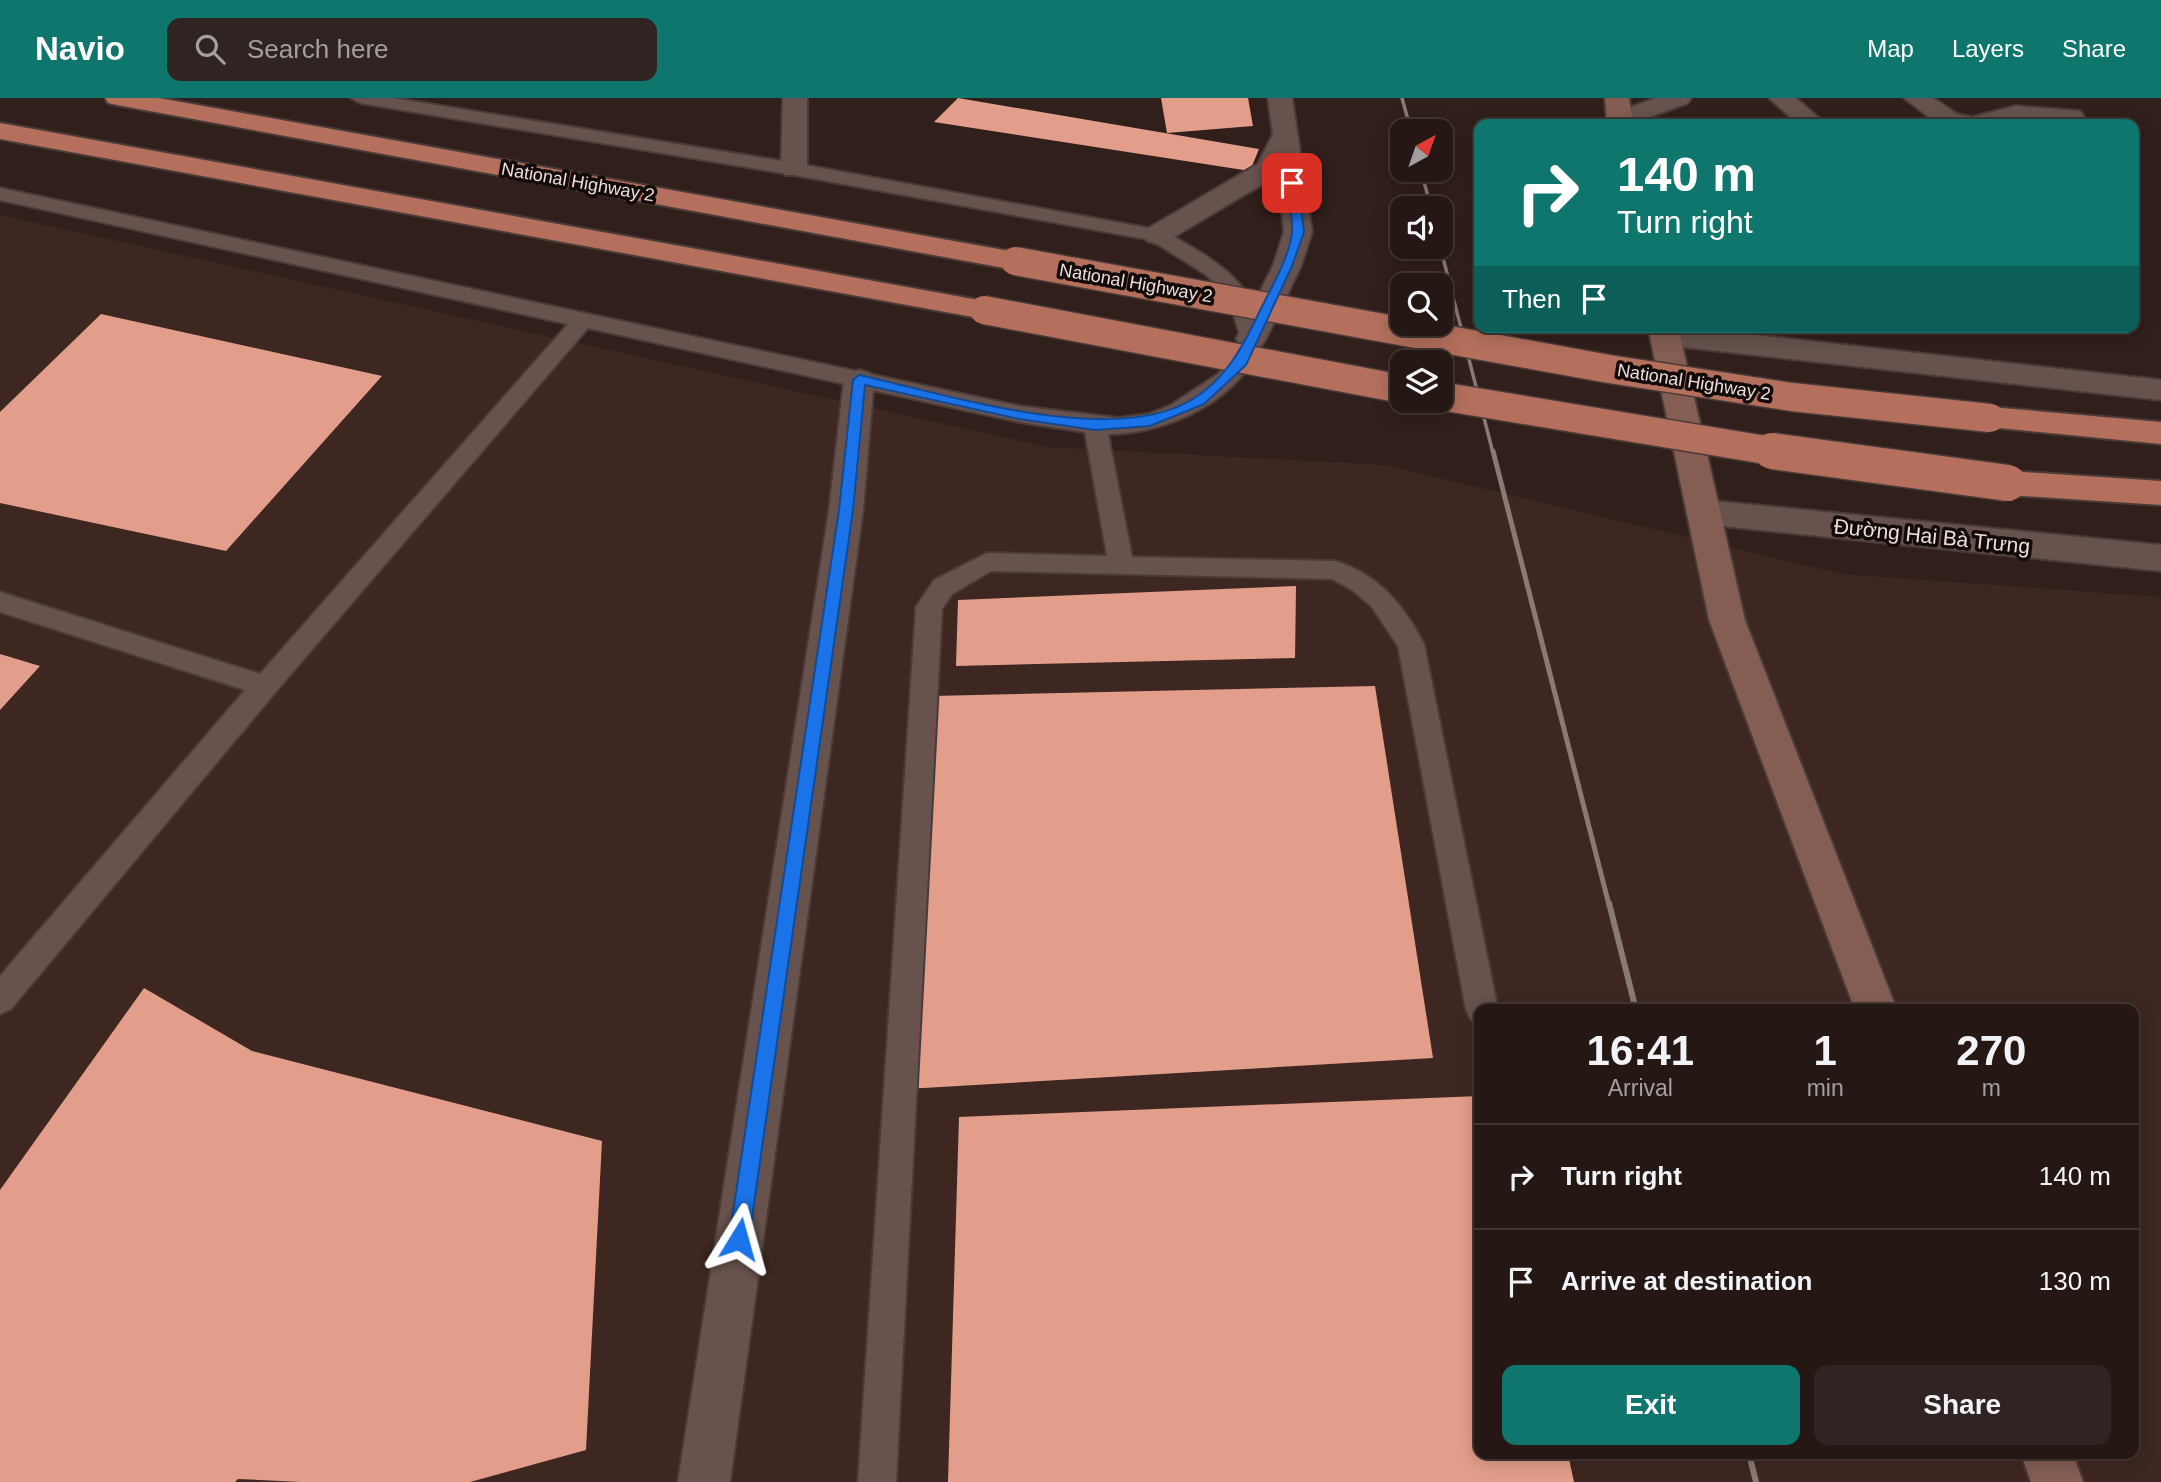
<!DOCTYPE html>
<meta charset="utf-8">
<style>
:root{--surface:#241714;--page:#302422;--text:#f1f3f6;--muted:#a39fa0;--line:#413634;--accent:#0f766e}
body{margin:0;font-family:Helvetica,sans-serif;background:var(--page);color:var(--text);height:100vh;display:flex;flex-direction:column;font-size:26px;white-space:nowrap}
*{box-sizing:border-box;margin:0}
p{font-size:23px;color:var(--muted)}
.icon{flex:none;width:38px;height:38px;fill:none;stroke:currentColor;stroke-width:2;stroke-linecap:round;stroke-linejoin:round}
.map{position:relative;flex:1;overflow:hidden}
.panel{position:absolute;left:1474px;top:906px;width:665px;height:455px;display:flex;flex-direction:column;background:var(--surface);border-radius:14px;box-shadow:0 4px 18px #0003,0 0 0 2px var(--line)}
.panel>*{flex:none}
.guide{position:absolute;left:1474px;top:21px;width:665px;height:214px;border-radius:14px;box-shadow:0 4px 18px #0003,0 0 0 2px var(--line);background:#0f766e;color:#fff;overflow:hidden}
.needle{width:46px;rotate:40deg}
.tools{position:absolute;left:1390px;top:21px;display:grid;gap:14px}
.tools a{display:grid;place-items:center;width:63px;height:63px;border-radius:14px;background:var(--surface);box-shadow:0 4px 18px #0003,0 0 0 2px var(--line);font-size:35px}
.pin{position:absolute;display:grid;place-items:center;width:60px;height:60px;color:#fff;margin:-30px;border-radius:14px;box-shadow:0 4px 10px #0006}
.me{position:absolute;width:77px;margin:-38px;rotate:8deg;stroke-linejoin:round;filter:drop-shadow(0 0 5px #0008)}
.turn{display:flex;align-items:center;gap:24px;height:147px;padding:0 28px;font-size:32px}
.turn .icon{width:91px;height:91px;stroke-width:2.5}
.turn b{display:block;font-size:49px;line-height:60px}
.then{display:flex;align-items:center;height:66px;padding:0 28px;background:#0003;gap:14px;font-size:26px}
.eta{display:flex;justify-content:space-evenly;align-items:center;height:119px;text-align:center}
.eta b{font-size:42px;font-weight:700;line-height:49px}
.primary-button{display:flex;gap:14px;margin-top:auto;padding:14px 28px}
.primary-button a{flex:1;height:80px;border-radius:14px;background:var(--accent);color:#fff;font-size:28px;font-weight:700;line-height:80px;text-align:center}
.primary-button a+a{background:var(--page);color:var(--text)}
ul{padding:0;list-style:none}
li{display:flex;align-items:center;gap:21px;height:105px;padding:0 28px;border-top:2px solid var(--line)}
li div{flex:1}
li b{display:block;font-size:26px}
li em{font-style:normal}
header{display:flex;align-items:center;gap:42px;box-sizing:border-box;height:98px;padding:0 35px;background:var(--accent);color:#fff}
header strong{font-size:33px}
nav{display:flex;gap:38px;margin-inline-start:auto;font-size:24px}
.search{width:490px;height:63px;background:var(--page);display:flex;align-items:center;gap:18px;box-sizing:border-box;padding:0 24px;border-radius:14px;color:var(--muted);font-size:26px}
.map>svg:first-child{display:block}
</style>
<header>
<strong>Navio</strong>
<div class="search"><svg class="icon" aria-label="search" viewBox="0 0 24 24"><circle cx="10" cy="10" r="6"/><path d="M15 15l6 6"/></svg>Search here</div>
<nav><a>Map</a><a>Layers</a><a>Share</a></nav>
</header>
<div class="map">
<svg width="2161" height="1384" viewBox="0 0 2161 1384">
<rect width="100%" height="100%" fill="#301f1a"/>
<!-- built -->
<path fill="#3e2720" fill-rule="evenodd" d="M0 117 1048 349 1385 367 1842 476 2161 499V1384H0ZM1479 912H2133V1356H1479Z"/>
<!-- building -->
<g fill="#e29e8b">
<path d="M958 0 1259 51 1250 73 934 24Z"/>
<path d="M1161 0H1248L1253 28 1167 35Z"/>
<path d="M101 216 382 278 226 453 0 405V314Z"/>
<path d="M1296 488 1295 560 956 568 958 502Z"/>
<path d="M0 556 40 568 0 612Z"/>
<path d="M1375 588 1433 960 906 991 932 598Z"/>
<path d="M144 890 252 953 602 1043 586 1352 470 1384H301L238 1381 235 1384H0V1092Z"/>
<path d="M1479 998V1356H1568L1574 1384H948L959 1019Z"/>
</g>
<g fill="none" stroke-linecap="round" stroke-linejoin="round">
<defs>
<path id="service" d="M351 0H393L794 65 1164 133C1209 159 1259 183 1262 242 1242 302 1168 336 1108 336L1132 459 1335 463C1378 476 1404 507 1424 546L1498 912H1479V926L1471 922 1466 912 1398 548 1371 508 1352 492 1332 481 991 473 952 496 942 511 896 1384H858L916 509 934 482 987 455 1107 458 1085 334 1019 324 588 230 274 596 11 911 0 916V878L245 592 0 514V494L260 576 568 226 0 102V90L1019 308 1119 320 1149 316 1171 307 1218 276 1236 255 1240 238 1228 197 1205 176 1151 142 794 77 360 5Z"/>
<g id="minor">
<path d="M783 0H807V71L803 77H785L781 71Z"/>
<path d="M1268 0H1292L1312 134 1301 168 1266 241 1261 248 1251 251 1241 248 1236 241 1273 168 1284 134 1278 77 1167 143 1157 146 1147 143 1143 137 1147 131 1258 66 1273 36Z"/>
<path d="M1656 0H1691L1688 5 1631 26H1609L1606 22 1610 17Z"/>
<path d="M1769 0H1796L1826 26H1798Z"/>
<path d="M1904 0H1933L1957 16 1972 19 2016 8 2080 13 2084 18 2080 23 2063 26 2022 24 1938 26Z"/>
<path d="M1683 229 2161 282V302L1665 247 1655 244 1650 237 1658 229Z"/>
<path d="M859 272 870 275 874 282 863 412 730 1384H678L829 412 844 282 848 275Z"/>
<path d="M1703 402 2161 447V473L1703 426 1691 423 1686 414 1691 405Z"/>
</g>
<g id="secondary">
<path d="M1605 0H1629L1633 26H1607Z"/>
<path d="M1648 229H1678L1745 522 1897 912H1855L1709 522Z"/>
<path d="M2021 1356H2073L2083 1384H2031Z"/>
</g>
<g id="trunk">
<path d="M105 0H159L1015 154 1025 157 1029 163 1025 169 1015 172 117 7 108 5Z"/>
<path d="M0 25 984 203 994 205 999 212 994 219 984 221 0 41Z"/>
<path d="M1990 309 2161 324V346L1979 328 1974 320 1979 312Z"/>
<path d="M2008 373 2161 383V407L2008 397 1997 393 1992 385 1997 377Z"/>
</g>
</defs>
<!-- service casing -->
<use href="#service" stroke="#4a3b38" stroke-width="4"/>
<!-- minor casing -->
<use href="#minor" stroke="#4a3b38" stroke-width="4"/>
<!-- secondary casing -->
<use href="#secondary" stroke="#4a3b38" stroke-width="4"/>
<!-- trunk casing -->
<use href="#trunk" stroke="#4a3b38" stroke-width="4"/>
<!-- service -->
<use href="#service" fill="#67524d" fill-rule="evenodd"/>
<!-- minor -->
<use href="#minor" fill="#67524d" fill-rule="evenodd"/>
<!-- secondary -->
<use href="#secondary" fill="#845d53" fill-rule="evenodd"/>
<!-- trunk -->
<use href="#trunk" fill="#b4705c" fill-rule="evenodd"/>
<!-- rail-far2 -->
<g stroke="#897a76" stroke-width="3.5">
<path d="M1402 0 1411 33"/>
<path d="M1421 72 1431 110"/>
<path d="M1440 148 1493 355"/>
</g>
<!-- rail-far1 -->
<path stroke="#897a76" stroke-width="5" d="M1493 353 1609 807"/>
<!-- rail -->
<g stroke="#897a76" stroke-width="6">
<path d="M1609 805 1636 912"/>
<path d="M1749 1356 1756 1384"/>
</g>
<defs>
<g id="trunk-bridge-far1">
<path d="M1015 163 1609 271 1792 299 1990 320"/>
<path d="M984 212 1402 291"/>
<path d="M1440 298 1784 355"/>
</g>
<path id="trunk-bridge" d="M1772 353 2008 385"/>
</defs>
<!-- trunk-bridge-far1 casing -->
<use href="#trunk-bridge-far1" stroke="#4a3b38" stroke-width="31" stroke-linecap="butt"/>
<!-- trunk-bridge casing -->
<use href="#trunk-bridge" stroke="#4a3b38" stroke-width="39" stroke-linecap="butt"/>
<!-- trunk-bridge-far1 -->
<use href="#trunk-bridge-far1" stroke="#b4705c" stroke-width="28"/>
<!-- trunk-bridge -->
<use href="#trunk-bridge" stroke="#b4705c" stroke-width="36"/>
</g>
<!-- route -->
<path fill="#1a73e8" stroke="#114b97" stroke-width="2" d="M1292 82 1298 85 1304 134 1292 168 1246 267 1204 306 1150 328 1095 332 1019 321 865 287 853 412 749 1141 746 1148 739 1151 732 1148 729 1141 839 412 853 282 859 277C946 296 1118 352 1196 299 1225 280 1241 252 1256 221 1267 197 1291 158 1292 133 1293 117 1288 100 1287 85Z"/>
<g text-anchor="middle" dominant-baseline="central" stroke-width="7" stroke-linejoin="round" paint-order="stroke">
<!-- far-street labels -->
<g font-size="18" fill="#eaddda" stroke="#130b09">
<text transform="translate(578 84) rotate(10)">National Highway 2</text>
<text transform="translate(1136 185) rotate(10)">National Highway 2</text>
<text transform="translate(1694 284) rotate(9)">National Highway 2</text>
</g>
<!-- street labels -->
<g font-size="21" fill="#eaddda" stroke="#130b09">
<text transform="translate(1932 438) rotate(6)">Đường Hai Bà Trưng</text>
</g>
</g>
</svg>
<div class="tools">
<a><svg class="needle" viewBox="-14 -14 28 28"><path d="M0-13l5 13h-10z" fill="#e53935"/><path d="M0 13l5-13h-10z" fill="#a39fa0"/></svg></a>
<a><svg class="icon" aria-label="sound" viewBox="0 0 24 24"><path d="M4 9h4l5-4v14l-5-4H4zM17 9q2 3 0 6"/></svg></a>
<a><svg class="icon" aria-label="search" viewBox="0 0 24 24"><circle cx="10" cy="10" r="6"/><path d="M15 15l6 6"/></svg></a>
<a><svg class="icon" aria-label="layers" viewBox="0 0 24 24"><path d="M12 4l9 5-9 5-9-5zM3 14l9 5 9-5"/></svg></a>
</div>
<div class="pin" style="left:1292px;top:85px;background:#d93025"><svg class="icon" aria-label="arrive" viewBox="0 0 24 24"><path d="M6 21V4h12l-3 4 3 4H6"/></svg></div>
<svg class="me" style="left:739px;top:1141px" viewBox="-20 -20 40 40"><path d="M0-17L14 15 0 8-14 15z" fill="#1a73e8" stroke="#fff" stroke-width="4"/></svg>
<div class="guide">
<div class="turn"><svg class="icon" aria-label="right" viewBox="0 0 24 24"><path d="M7 20v-9h11M14 6l5 5-5 5"/></svg><div><b>140 m</b>Turn right</div></div>
<div class="then">Then<svg class="icon" aria-label="arrive" viewBox="0 0 24 24"><path d="M6 21V4h12l-3 4 3 4H6"/></svg></div>
</div>
<section class="panel">
<div class="eta">
<div><b>16:41</b><p>Arrival</p></div>
<div><b>1</b><p>min</p></div>
<div><b>270</b><p>m</p></div>
</div>
<ul>
<li><svg class="icon" aria-label="right" viewBox="0 0 24 24"><path d="M7 20v-9h11M14 6l5 5-5 5"/></svg><div><b>Turn right</b></div><em>140 m</em></li>
<li><svg class="icon" aria-label="arrive" viewBox="0 0 24 24"><path d="M6 21V4h12l-3 4 3 4H6"/></svg><div><b>Arrive at destination</b></div><em>130 m</em></li>
</ul>
<div class="primary-button"><a>Exit</a><a>Share</a></div>
</section>
</div>
